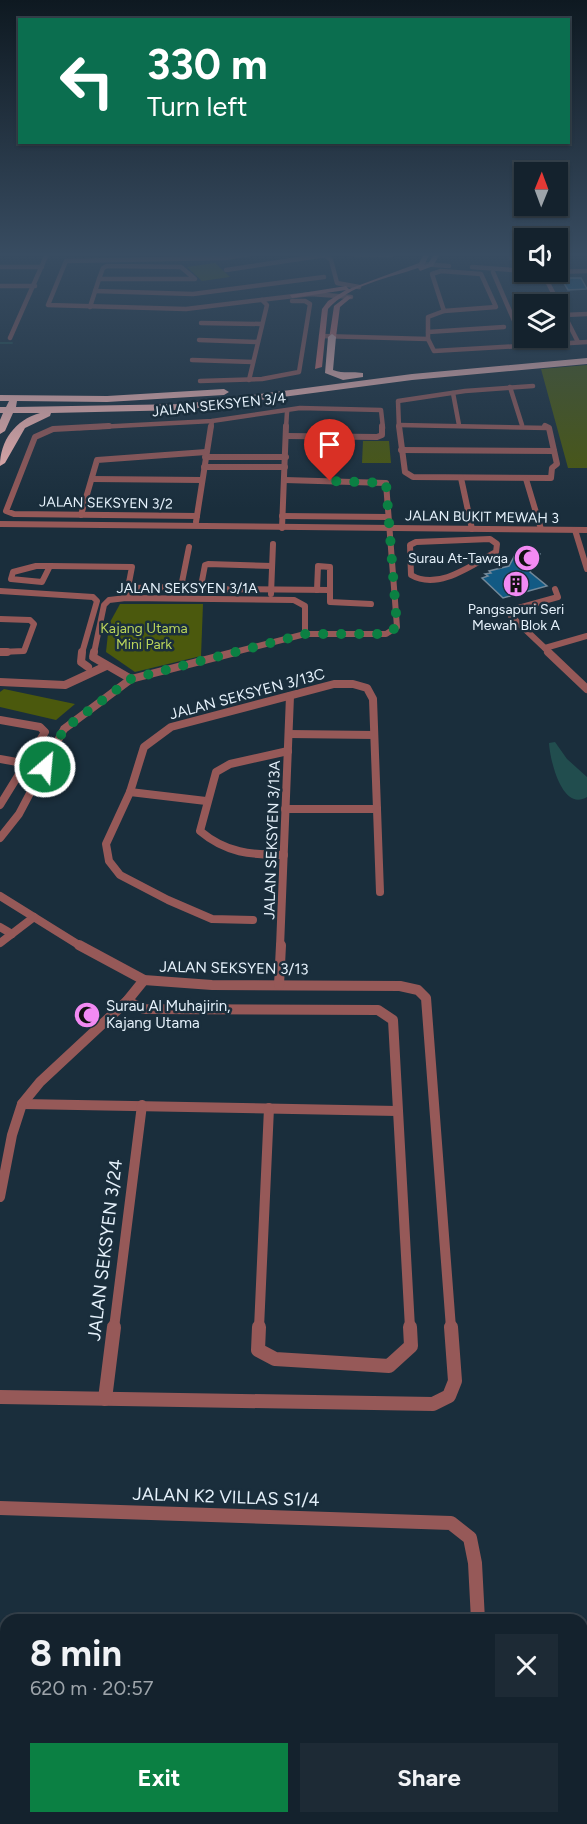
<!DOCTYPE html>
<meta charset="utf-8">
<style>
:root{--surface:#14222d;--page:#1d2a35;--text:#f1f3f6;--muted:#9da4aa;--line:#333f49;--accent:#0b8043}
body{margin:0;font-family:Figtree,sans-serif;background:var(--page);color:var(--text);height:100vh;display:flex;flex-direction:column;font-size:22px;white-space:nowrap}
*{box-sizing:border-box;margin:0}
p{font-size:20px;color:var(--muted)}
.icon{flex:none;width:33px;height:33px;fill:none;stroke:currentColor;stroke-width:2;stroke-linecap:round;stroke-linejoin:round}
.map{position:relative;flex:1;overflow:hidden}
.side{position:absolute;left:0px;top:1614px;width:588px;height:210px;display:flex;flex-direction:column;background:var(--surface);border-radius:18px 18px 0 0;box-shadow:0 2px 4px #0004,0 0 0 2px var(--line)}
.side>*{flex:none}
.guide{position:absolute;left:18px;top:18px;width:552px;height:126px;border-radius:0px;box-shadow:0 2px 4px #0004,0 0 0 2px var(--line);background:#0b6e4f;color:#fff;overflow:hidden}
.needle{width:39px;rotate:1deg}
.buttons{position:absolute;left:514px;top:162px;display:grid;gap:12px}
.buttons a{display:grid;place-items:center;width:54px;height:54px;border-radius:0px;background:var(--surface);box-shadow:0 2px 4px #0004,0 0 0 2px var(--line);font-size:30px}
.pin{position:absolute;display:grid;place-items:center;width:51px;height:51px;color:#fff;margin:-62px -26px;border-radius:50% 50% 50% 0;rotate:-45deg;box-shadow:0 0 6px #0007}
.pin .icon{rotate:45deg}
.me{position:absolute;width:66px;margin:-33px;rotate:27deg;stroke-linejoin:round;filter:drop-shadow(0 0 4px #0008)}
.turn{display:flex;align-items:center;gap:21px;height:126px;padding:0 30px;font-size:27px}
.turn .icon{width:78px;height:78px;stroke-width:2.5}
.turn b{display:block;font-size:42px;line-height:51px}
.round{display:grid;place-items:center;flex:none;width:63px;height:63px;border-radius:0px;background:var(--page)}
.overview{display:flex;align-items:center;justify-content:space-between;height:102px;padding:0 30px}
h1{font-size:36px;font-weight:700;line-height:45px}
.action{display:flex;gap:12px;margin-top:auto;padding:12px 30px}
.action a{flex:1;height:69px;border-radius:0px;background:var(--accent);color:#fff;font-size:24px;font-weight:700;line-height:69px;text-align:center}
.action a+a{background:var(--page);color:var(--text)}
.map>svg:first-child{display:block}
</style>
<div class="map">
<svg width="587" height="1824" viewBox="0 0 587 1824">
<rect width="100%" height="100%" fill="#1a2e3c"/>
<!-- green -->
<g fill="#4b590d">
<path d="M215 263 230 277 202 281 187 267Z"/>
<path d="M587 365V468H568L541 369Z"/>
<path d="M363 441H389L391 463H362Z"/>
<path d="M120 604H203L201 656 135 672 106 652 109 624Z"/>
<path d="M4 689 75 704 56 720 0 707V692Z"/>
</g>
<!-- water -->
<path fill="#214d4e" d="M555 742 567 759 587 777V797C562 812 550 760 549 743Z"/>
<g fill="none" stroke-linecap="round" stroke-linejoin="round">
<!-- stream -->
<path stroke="#214d4e" stroke-width="2" d="M0 343H12"/>
</g>
<!-- building -->
<g fill="#125a84" stroke="#728899" stroke-width="1.5">
<path d="M561 278H581L587 289 568 290Z"/>
<path d="M524 550 540 554 530 572 547 586 503 598 482 578 488 576 485 574 491 573 489 571 509 566 516 553 522 554Z"/>
</g>
<g fill="none" stroke-linecap="round" stroke-linejoin="round">
<!-- street-far4 -->
<g stroke="#965958" stroke-width="4.5">
<path d="M250 254 225 258 66 261 48 305 186 309 311 294 351 297"/>
<path d="M324 254 331 260 337 283 359 287"/>
<path d="M349 254 391 255"/>
<path d="M511 254V258L525 260"/>
<path d="M558 261 559 254"/>
<path d="M422 264 449 266"/>
<path d="M107 266 181 267 195 279H99L103 268Z"/>
<path d="M0 267H42"/>
<path d="M472 267 525 271"/>
<path d="M226 270 326 255"/>
<path d="M441 271 481 274 496 307 444 311 432 274Z"/>
<path d="M493 272 525 346"/>
<path d="M555 272 587 271"/>
<path d="M544 275 578 342"/>
<path d="M0 286H35"/>
<path d="M95 291 193 294 324 277"/>
<path d="M90 307 99 279"/>
<path d="M444 311 428 317V339L434 351 587 342"/>
<path d="M564 315 587 314"/>
<path d="M201 323 262 324"/>
<path d="M428 332 504 327"/>
<path d="M321 336 428 339"/>
<path d="M10 338 47 254"/>
<path d="M199 340 258 342"/>
<path d="M192 360 253 362"/>
<path d="M249 380 267 305 262 300"/>
<path d="M200 381 262 379 299 372 310 304 305 301H292"/>
<path d="M510 387 522 425"/>
<path d="M453 393 459 425"/>
<path d="M399 425 548 428"/>
<path d="M79 428 212 421 300 408 381 410 383 428"/>
<path d="M211 428 212 421"/>
<path d="M286 428 287 412"/>
<path d="M399 428 398 401 465 391 533 386"/>
</g>
<!-- street-far3 -->
<g stroke="#965958" stroke-width="6">
<path d="M109 426 53 429 35 437 6 511 14 514 197 516"/>
<path d="M399 426 405 472 413 477 551 478 552 468 557 464 549 428 545 426"/>
<path d="M287 436 377 437 382 435V426"/>
<path d="M401 450 554 451"/>
<path d="M205 457H286"/>
<path d="M204 467H285"/>
<path d="M461 478 472 529"/>
<path d="M92 479 202 480"/>
<path d="M526 479 541 529"/>
<path d="M81 515 97 460 206 452"/>
<path d="M282 516 388 517"/>
<path d="M196 522 211 426"/>
<path d="M0 524 587 530"/>
<path d="M282 528 286 426"/>
<path d="M575 530 587 569"/>
<path d="M490 539 497 544 496 552C472 565 438 591 411 575L410 545 416 542Z"/>
<path d="M36 566H50L42 582 11 579 13 572Z"/>
<path d="M50 566 132 567 126 598"/>
<path d="M272 566 208 564 205 565 201 586 209 589 330 590V602L371 604"/>
<path d="M129 588 181 587 189 547"/>
<path d="M317 590 318 566 330 567V590"/>
<path d="M0 591 93 597 97 601 82 653"/>
<path d="M271 594 273 544"/>
<path d="M0 619 30 620 34 624 24 651 0 652"/>
<path d="M545 648 587 636"/>
<path d="M94 653 104 605 109 600 126 598 294 600 305 606V634"/>
<path d="M231 653 305 634H386L397 627 386 483 285 480"/>
<path d="M550 653 511 616V610L558 597 555 589"/>
</g>
<!-- street-far2 -->
<g stroke="#965958" stroke-width="8">
<path d="M0 652H7"/>
<path d="M82 652 81 662 88 667"/>
<path d="M94 652 93 657 131 679"/>
<path d="M548 652 587 689"/>
<path d="M0 682 65 685 106 666"/>
<path d="M0 720 40 727 45 732 0 805"/>
<path d="M289 734 374 735"/>
<path d="M0 759 45 767"/>
<path d="M130 792 206 801"/>
<path d="M285 809H377"/>
<path d="M0 838 19 814 64 729 131 679 236 652"/>
<path d="M284 855C251 855 226 853 200 831L216 772 230 764 288 751"/>
<path d="M0 896 82 947"/>
<path d="M253 920 212 919 168 900 120 875 109 861 106 844 130 792 144 747 171 727 334 684H353L367 688 373 699 380 892"/>
<path d="M0 927 12 934"/>
<path d="M0 943 34 917"/>
<path d="M280 947 290 696"/>
</g>
<!-- street-far1 -->
<g stroke="#965958" stroke-width="10">
<path d="M79 945 144 980 212 985 400 986 418 990 426 998 451 1328"/>
<path d="M279 985 281 945"/>
<path d="M127 1001 144 1009 378 1010 393 1020 410 1328"/>
<path d="M22 1104 397 1111"/>
<path d="M0 1197 12 1135 22 1104 40 1082 127 1001 144 980"/>
<path d="M114 1328 142 1105"/>
<path d="M259 1328 269 1108"/>
</g>
<!-- street -->
<g stroke="#965958" stroke-width="14">
<path d="M259 1327 258 1350 275 1359 389 1366 411 1346 410 1327"/>
<path d="M0 1397 433 1404 449 1396 455 1381 451 1327"/>
<path d="M105 1399 114 1327"/>
<path d="M0 1508 451 1523 470 1538 475 1563 478 1620"/>
<path d="M0 1699H6"/>
<path d="M491 1818 492 1824"/>
<path d="M167 1824 168 1818"/>
</g>
<!-- secondary -->
<g fill="#d27170" fill-rule="evenodd">
<path d="M424 254H430L424 265 428 264 434 254H440L433 266 420 271 418 268C389 278 349 285 328 309L322 367 315 369 322 309 328 301 346 290 292 298 290 295 346 286 349 289 419 263Z"/>
<path d="M347 296 352 297 340 307 336 337 329 339 334 306Z"/>
</g>
<!-- highway -->
<g fill="#f3b5b3" fill-rule="evenodd">
<path d="M332 334 336 337 333 370C344 374 352 371 363 373V377L343 380 325 373 328 337Z"/>
<path d="M587 358V364L412 380 184 410 51 413 50 416 25 428 5 463 0 466C0 441 15 420 40 413H13L5 431 0 434V420L3 413H0V407H6L9 401H0V395L107 396 224 389 229 392 224 395 107 402 17 401 16 407 184 404 412 374Z"/>
</g>
</g>
<!-- sky -->
<linearGradient id="sky" x2="0" y2="1"><stop stop-color="#0e1921"/><stop offset="0.5" stop-color="#384c61"/><stop offset="1" stop-color="#384c61" stop-opacity="0"/></linearGradient>
<rect width="587" height="509" fill="url(#sky)"/>
<g fill="none" stroke-linecap="round" stroke-linejoin="round">
<!-- route -->
<path stroke="#0b8043" stroke-width="10" stroke-dasharray="0 18" d="M45 767 64 729 131 679 305 634H386L397 627 386 483 330 481"/>
</g>
<!-- icons -->
<defs>
<symbol id="mosque-disc" viewBox="-11 -11 22 22"><circle r="9.5" fill="#f28af3" stroke="#1a2e3c"/><path d="M3.5-4.9A6 6 0 1 0 3.5 4.9A5 5 0 1 1 3.5-4.9Z" fill="#111"/></symbol>
<symbol id="building-disc" viewBox="-11 -11 22 22"><circle r="9.5" fill="#f28af3" stroke="#1a2e3c"/><path d="M-4-6H4V6H1V3H-1V6H-4ZM-2.5-4.3h1.7v1.8h-1.7ZM.8-4.3h1.7v1.8H.8ZM-2.5-1h1.7V.8h-1.7ZM.8-1h1.7V.8H.8Z" fill="#111"/></symbol>
</defs>
<g fill-rule="evenodd">
<use href="#mosque-disc" x="512" y="543" width="30" height="30"/>
<use href="#building-disc" x="501" y="569" width="30" height="30"/>
<use href="#mosque-disc" x="72" y="1000" width="30" height="30"/>
</g>
<g text-anchor="middle" dominant-baseline="central" stroke-width="5" stroke-linejoin="round" paint-order="stroke">
<!-- far-street labels -->
<g font-size="14" fill="#e5f1fb" stroke="#1a2e3c">
<text transform="translate(219 405) rotate(-6)">JALAN SEKSYEN 3/4</text>
<text transform="translate(106 503) rotate(1)">JALAN SEKSYEN 3/2</text>
<text transform="translate(482 517) rotate(1)">JALAN BUKIT MEWAH 3</text>
<text x="187" y="588">JALAN SEKSYEN 3/1A</text>
</g>
<!-- far-poi labels -->
<g font-size="14" fill="#e5f1fb" stroke="#1a2e3c" text-anchor="end">
<text x="508" y="558">Surau At-Tawqa</text>
<text x="516" y="609" text-anchor="middle">Pangsapuri Seri<tspan x="516" dy="16">Mewah Blok A</tspan></text>
</g>
<!-- far-park labels -->
<g font-size="14" fill="#bad45b" stroke="#1a2e3c">
<text x="144" y="628">Kajang Utama<tspan x="144" dy="16">Mini Park</tspan></text>
</g>
<!-- street labels -->
<g font-size="15" fill="#e5f1fb" stroke="#1a2e3c">
<text transform="translate(247 694) rotate(-15)">JALAN SEKSYEN 3/13C</text>
<text transform="translate(272 840) rotate(-88)">JALAN SEKSYEN 3/13A</text>
<text transform="translate(234 968) rotate(1)">JALAN SEKSYEN 3/13</text>
</g>
<!-- poi labels -->
<g font-size="15" fill="#e5f1fb" stroke="#1a2e3c" text-anchor="start">
<text x="106" y="1006">Surau Al Muhajirin,<tspan x="106" dy="17">Kajang Utama</tspan></text>
</g>
<!-- near-street labels -->
<g font-size="18" fill="#e5f1fb" stroke="#1a2e3c">
<text transform="translate(105 1250) rotate(-83)">JALAN SEKSYEN 3/24</text>
<text transform="translate(226 1497) rotate(2)">JALAN K2 VILLAS S1/4</text>
</g>
</g>
</svg>
<div class="buttons">
<a><svg class="needle" viewBox="-14 -14 28 28"><path d="M0-13l5 13h-10z" fill="#e53935"/><path d="M0 13l5-13h-10z" fill="#9da4aa"/></svg></a>
<a><svg class="icon" aria-label="sound" viewBox="0 0 24 24"><path d="M4 9h4l5-4v14l-5-4H4zM17 9q2 3 0 6"/></svg></a>
<a><svg class="icon" aria-label="layers" viewBox="0 0 24 24"><path d="M12 4l9 5-9 5-9-5zM3 14l9 5 9-5"/></svg></a>
</div>
<div class="pin" style="left:330px;top:481px;background:#d93025"><svg class="icon" aria-label="arrive" viewBox="0 0 24 24"><path d="M6 21V4h12l-3 4 3 4H6"/></svg></div>
<svg class="me" style="left:45px;top:767px" viewBox="-20 -20 40 40"><circle r="17" fill="#0b8043" stroke="#fff" stroke-width="3"/><path d="M0-11L8 9 0 5-8 9z" fill="#fff"/></svg>
<div class="guide">
<div class="turn"><svg class="icon" aria-label="left" viewBox="0 0 24 24"><path d="M17 20v-9H6M10 6l-5 5 5 5"/></svg><div><b>330 m</b>Turn left</div></div>
</div>
<section class="side">
<div class="overview"><div><h1>8 min</h1><p>620 m · 20:57</p></div><a class="round"><svg class="icon" aria-label="close" viewBox="0 0 24 24"><path d="M6 6l12 12M18 6L6 18"/></svg></a></div>
<div class="action"><a>Exit</a><a>Share</a></div>
</section>
</div>
